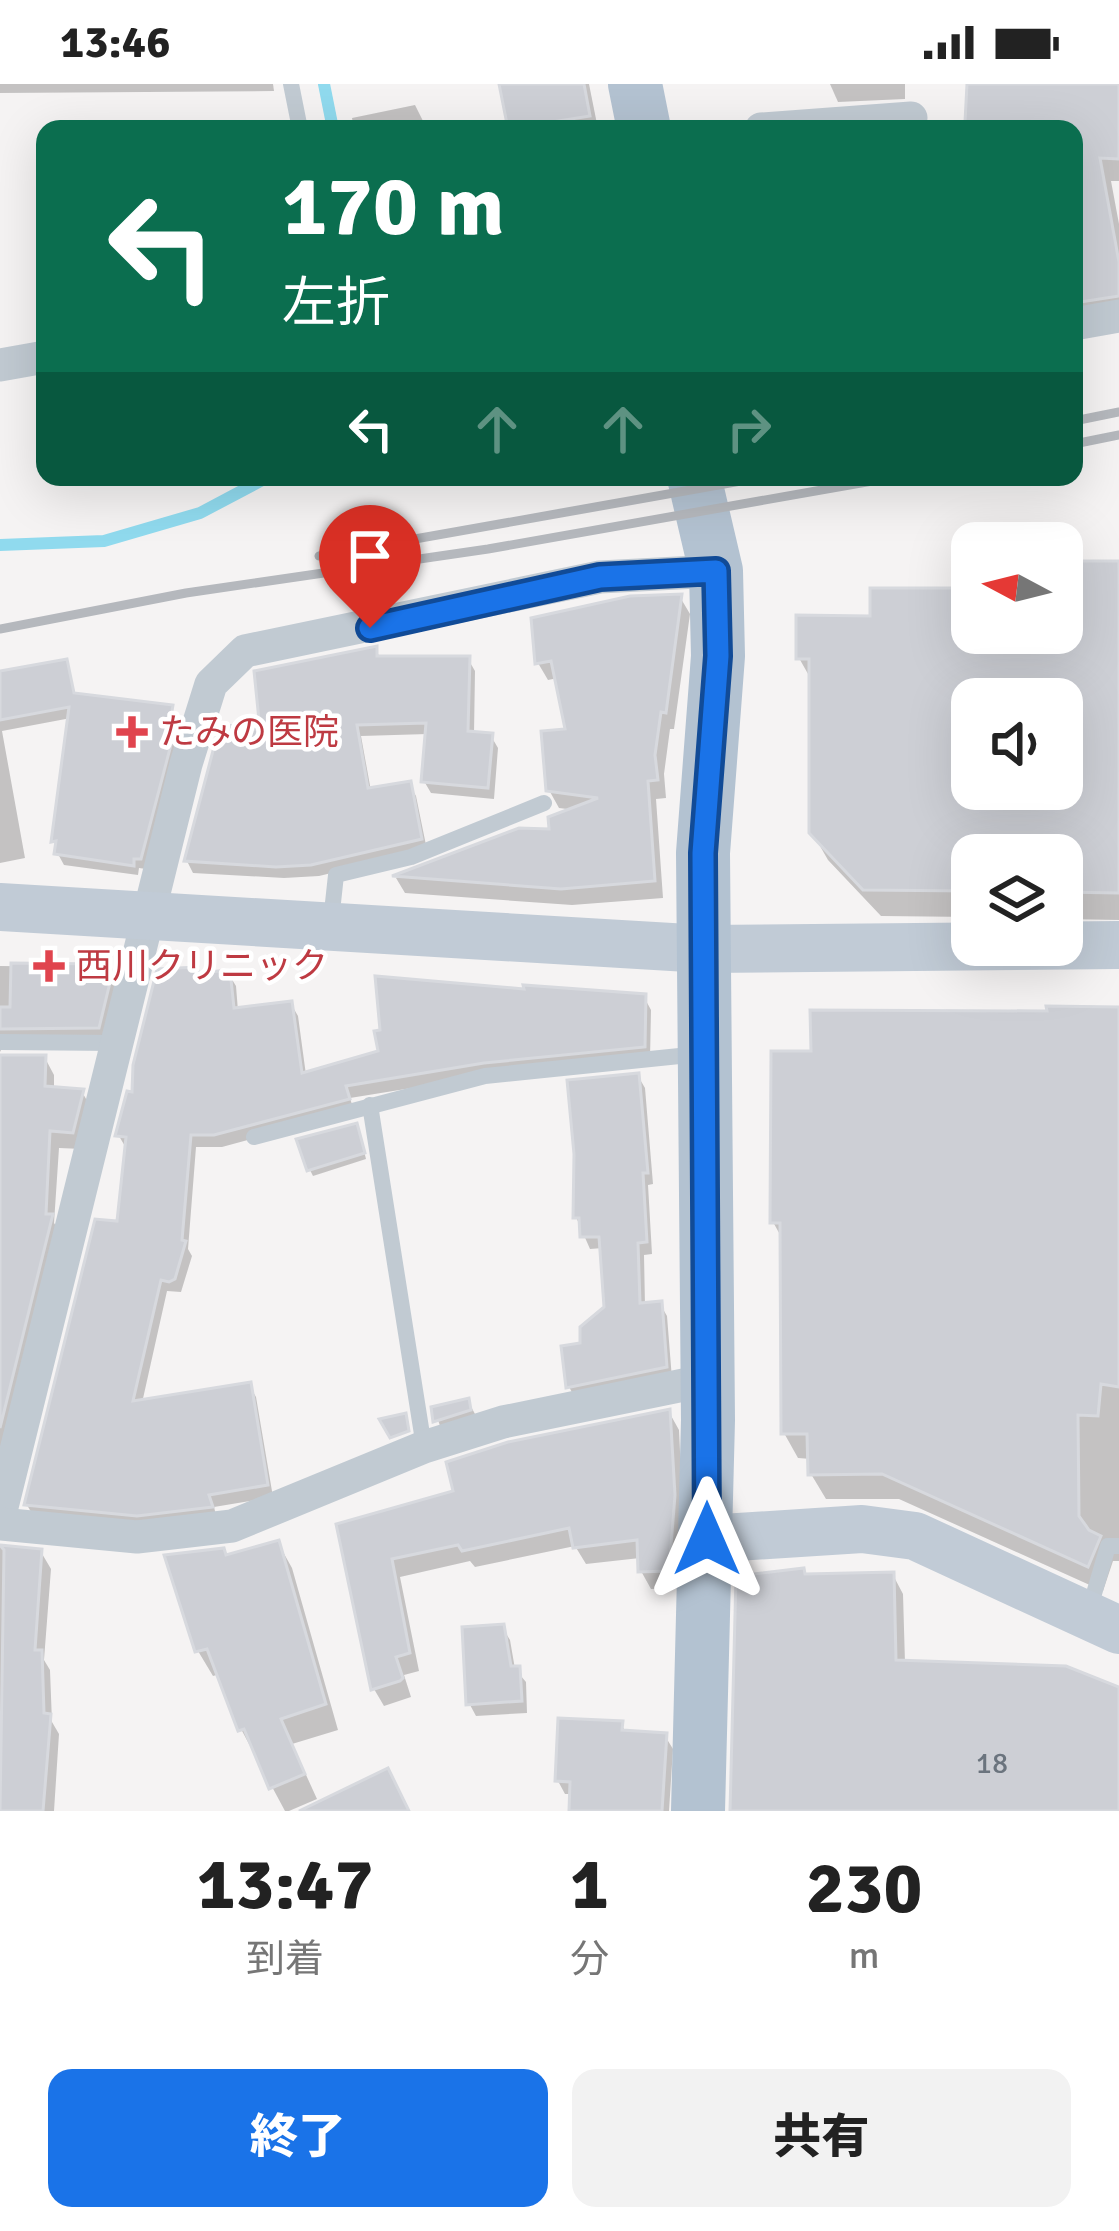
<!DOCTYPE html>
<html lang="ja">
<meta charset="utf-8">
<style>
:root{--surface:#fff;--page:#f2f2f2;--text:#222;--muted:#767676;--accent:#1a73e8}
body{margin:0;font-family:Signika,"Noto Sans JP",sans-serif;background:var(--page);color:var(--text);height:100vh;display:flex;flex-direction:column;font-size:45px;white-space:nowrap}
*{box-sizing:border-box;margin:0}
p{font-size:39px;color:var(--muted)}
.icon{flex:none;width:66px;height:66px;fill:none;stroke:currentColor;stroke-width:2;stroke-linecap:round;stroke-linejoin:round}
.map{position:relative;height:1727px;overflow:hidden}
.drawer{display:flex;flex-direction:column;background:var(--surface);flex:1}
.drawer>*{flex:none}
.guide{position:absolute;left:36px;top:36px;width:1047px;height:366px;border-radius:24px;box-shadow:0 12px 48px #0002;background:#0b6e4f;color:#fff;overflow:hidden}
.needle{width:78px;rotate:277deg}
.controls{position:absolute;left:951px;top:438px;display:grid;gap:24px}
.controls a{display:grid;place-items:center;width:132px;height:132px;border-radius:24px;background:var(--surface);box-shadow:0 12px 48px #0002;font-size:60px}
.pin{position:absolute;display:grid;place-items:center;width:102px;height:102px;color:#fff;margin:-123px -51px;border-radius:50% 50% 50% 0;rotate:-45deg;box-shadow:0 0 12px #0007}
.pin .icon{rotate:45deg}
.me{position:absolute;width:132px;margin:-66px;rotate:0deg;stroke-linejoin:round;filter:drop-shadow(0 0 9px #0008)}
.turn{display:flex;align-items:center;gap:42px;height:252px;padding:0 48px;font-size:54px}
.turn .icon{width:156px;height:156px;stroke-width:2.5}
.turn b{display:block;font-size:84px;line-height:102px}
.lanes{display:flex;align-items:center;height:114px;padding:0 48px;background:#0003;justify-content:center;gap:60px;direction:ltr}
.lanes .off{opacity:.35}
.eta{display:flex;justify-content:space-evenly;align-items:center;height:204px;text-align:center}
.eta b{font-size:72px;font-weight:800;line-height:84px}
.cta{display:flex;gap:24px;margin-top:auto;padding:24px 48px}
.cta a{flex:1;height:138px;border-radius:24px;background:var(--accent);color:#fff;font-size:48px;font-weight:800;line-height:138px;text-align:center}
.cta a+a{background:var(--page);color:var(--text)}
.status{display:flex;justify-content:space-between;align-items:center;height:84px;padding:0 60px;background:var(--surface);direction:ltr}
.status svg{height:33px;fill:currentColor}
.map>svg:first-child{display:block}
</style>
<div class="status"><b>13:46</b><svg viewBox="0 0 49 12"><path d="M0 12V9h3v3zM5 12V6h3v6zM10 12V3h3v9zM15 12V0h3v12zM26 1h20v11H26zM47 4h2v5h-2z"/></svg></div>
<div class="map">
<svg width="1119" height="1727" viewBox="0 0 1119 1727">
<rect width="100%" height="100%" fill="#f5f3f3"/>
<!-- shadow -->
<g fill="#0003" fill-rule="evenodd">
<path d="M0 0H273L274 7 0 9Z"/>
<path d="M502 0H589L598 45H511Z"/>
<path d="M830 0H905V15L838 18Z"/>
<path d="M969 0H1119V97H1111L1119 140V238L1074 247V45H968Z"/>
<path d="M415 21 427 45H354L352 34Z"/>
<path d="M1119 478V836L1062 835V771H972V833L881 832 828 776 812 748V597L799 574 873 535 964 507 965 501H972V549H1062V479ZM972 615H1062V705H972Z"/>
<path d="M680 513 690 530 674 645H670L664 690 666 714 656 715 663 814 572 821 405 809 396 794 520 747 553 748 575 726 559 724 549 706 568 648 558 594 548 596 538 579Z"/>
<path d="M375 565 381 575H468L475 587 474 650 491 652 498 664 494 715 431 709 424 697 428 650 361 652 371 707 409 700 416 712 427 766 319 792 284 794 193 789 187 777 264 649Z"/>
<path d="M66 578 76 612 171 624 183 648 146 785 139 784 138 791 64 781 58 770 54 757 71 634 2 647 25 774 0 779V600Z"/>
<path d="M0 882 98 883 102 889H112L121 906 108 960 2 964 0 968Z"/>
<path d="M228 889 236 902 238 927 291 920 298 932 306 991 644 913 651 926 650 975 492 991 350 1014 354 1027 222 1063H196L188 1165 192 1172 181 1208 167 1207 142 1319 249 1301 256 1313 273 1413 214 1423 217 1435 145 1444 34 1433 27 1421 119 1140 126 1064 119 1052 135 1011 199 892Z"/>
<path d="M1119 926V1477H1113L1103 1507 899 1415H826L811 1390V1375L798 1374 784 1349 783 1156 773 1138 814 970 1051 930Z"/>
<path d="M0 974H45L54 991V1006L82 1008 92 1025 82 1065 59 1064 54 1139 61 1150 0 1405Z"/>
<path d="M638 992 645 1004 653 1100 648 1101 652 1170 644 1171 645 1222 660 1220 667 1232 672 1295 576 1315 569 1303 583 1262 607 1224 603 1164 590 1165 576 1133Z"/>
<path d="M359 1048 366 1075 313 1092 310 1086Z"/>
<path d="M468 1317 475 1330 443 1350 434 1325Z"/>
<path d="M669 1328 679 1346 683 1430 678 1504 651 1505 641 1487 640 1474 586 1480 575 1462 475 1483 470 1477 400 1493 419 1587 404 1591 411 1613 384 1622 374 1605 340 1442 456 1409Z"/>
<path d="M278 1459 292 1484 338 1646 292 1660 317 1715 289 1727H285L241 1645 220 1590 213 1592 198 1567Z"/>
<path d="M0 1462 41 1468 51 1485 44 1576 50 1586 52 1638 59 1650 54 1727H0Z"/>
<path d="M893 1491 903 1510 905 1579 1119 1606V1727H730L806 1493Z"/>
<path d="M502 1543 510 1556 515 1585 526 1598 527 1629 476 1632 469 1619Z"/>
<path d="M621 1640 627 1650 665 1652 673 1665 669 1727H572V1710H565L558 1697Z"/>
</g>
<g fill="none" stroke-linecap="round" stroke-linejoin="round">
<!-- stream -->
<g stroke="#90daee" stroke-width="12">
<path d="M324 0 333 45"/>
<path d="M0 461 104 457 200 429 268 393"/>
</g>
</g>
<!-- building -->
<g fill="#cdcfd5" stroke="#d7d9de" stroke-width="3" fill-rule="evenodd">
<path d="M499 0H584L590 32 508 45Z"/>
<path d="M967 0H1119V75L1100 74 1119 178V212L1074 219V45H998V39L965 38Z"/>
<path d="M1062 477H1119V809L1062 808V771H972V807L863 806 809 749V575H796V531L870 532V504H972V549H1062ZM972 615H1062V705H972Z"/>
<path d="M682 510 666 629 661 628 655 671 658 696 648 697 655 797 561 805 392 792 519 744 549 745 548 733 598 714 546 707 541 647 565 645 551 577 535 580 531 534 630 512Z"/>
<path d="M377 562V572H470L468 647 493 649 488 704 421 698 426 639 357 641 368 704 411 697 422 755 311 781 276 783 184 777 220 640 260 646 254 587Z"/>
<path d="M67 575 74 609 173 621 171 633 178 634 141 775H134V782L54 770 56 757 51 758 69 623 0 636V587Z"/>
<path d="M11 879 100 880V886H113L99 944 0 945V923H10Z"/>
<path d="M198 883V889L230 886 234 924 292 917 302 989 378 967 374 947 380 946 375 892 524 905 523 901 646 910 645 963 484 979 346 1002 350 1015 214 1051H191L182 1156 186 1157 175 1195 169 1198 161 1196 133 1317 251 1298 268 1401 209 1411 213 1423 137 1432 24 1421 95 1135 117 1137 126 1053 115 1052 127 1007 132 1008 133 981 157 885Z"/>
<path d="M1046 922 1119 923V1303L1101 1300 1098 1332 1078 1331 1079 1432 1089 1446 1101 1452 1088 1483 882 1390 808 1391 807 1350H781L780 1139H770L771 967H811L810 926 1047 927Z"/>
<path d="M0 971H46L45 1002 84 1005 73 1049 50 1047 46 1130H53L0 1344Z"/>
<path d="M639 989 648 1089H643L647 1158 638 1159 640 1219 662 1217 667 1283 566 1304 561 1262 580 1259V1243L604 1223 599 1153H580L579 1134H573L574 1070 567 996Z"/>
<path d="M357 1039 365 1069 307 1087 296 1055Z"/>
<path d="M469 1314 471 1326 433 1338 431 1323Z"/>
<path d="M670 1325 675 1411 669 1487 638 1488 637 1456 573 1464 569 1444 462 1467 458 1461 392 1475 410 1569 396 1573 403 1594 400 1597 371 1606 336 1440 453 1407 446 1378 508 1358Z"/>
<path d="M406 1329 409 1347 390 1354 379 1335Z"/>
<path d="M279 1456 326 1620 281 1635 305 1690 269 1705 244 1645 238 1647 207 1565 195 1568 164 1471 224 1464 226 1471Z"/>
<path d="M0 1461 42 1465 35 1566H42L44 1629 51 1630 43 1727H0L4 1466Z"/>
<path d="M804 1484 805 1490 894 1488 896 1576 1066 1582 1119 1603V1727H730L736 1492Z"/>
<path d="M504 1540 511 1582H520L522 1617 466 1621 462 1543Z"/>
<path d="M558 1634 623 1637 622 1646 667 1649 662 1727H569L570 1698 555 1697Z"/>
<path d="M388 1684 409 1727H299Z"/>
</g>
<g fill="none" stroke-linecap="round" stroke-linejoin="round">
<!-- lane -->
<g stroke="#c1cad2" stroke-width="16">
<path d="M291 0 300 45"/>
<path d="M331 837 336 791 411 773 544 719"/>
<path d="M0 958 116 959"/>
<path d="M370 1021 424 1363"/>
<path d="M254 1053 485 992 699 970"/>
<path d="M1088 1530 1108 1462H1119"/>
</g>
<!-- street -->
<g stroke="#c1cad2" stroke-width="33">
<path d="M761 45 911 34"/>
<path d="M1074 240 1119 232"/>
<path d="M0 281 45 273"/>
<path d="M0 1431 186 680 211 600 245 567 600 493 716 487"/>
<path d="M0 1440 137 1453 232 1442 424 1363 503 1338 708 1296"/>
</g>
<!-- secondary -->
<g stroke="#c1cbd6" stroke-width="48">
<path d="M0 823 705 865 1119 861"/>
<path d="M707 1455 862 1445 915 1452 1119 1546"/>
</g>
<!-- primary -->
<g stroke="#b3c2d1" stroke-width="54">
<path d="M635 0 644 45"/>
<path d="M694 393 716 487 718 572 703 769 708 1336 698 1727"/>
</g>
<!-- rail -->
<g stroke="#b5b8bd" stroke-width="9">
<path d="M1074 337 1119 328"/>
<path d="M1074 360 1119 351"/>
<path d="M319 472 764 393"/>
<path d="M0 545 186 509 488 465 895 393"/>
</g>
</g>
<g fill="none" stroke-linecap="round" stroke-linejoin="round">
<defs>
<path id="route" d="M370 544 600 493 716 487 718 572 703 769 707 1455"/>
</defs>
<!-- route casing -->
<use href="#route" stroke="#114b97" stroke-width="30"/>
<!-- route -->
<use href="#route" stroke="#1a73e8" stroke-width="21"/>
</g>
<!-- markers -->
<g fill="#e0444e" stroke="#fff" stroke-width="4.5">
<path d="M126 630h12v12h12v12h-12v12h-12v-12h-12v-12h12z"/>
<path d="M43 864h12v12h12v12h-12v12h-12v-12h-12v-12h12z"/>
</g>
<g text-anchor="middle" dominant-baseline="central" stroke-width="9" stroke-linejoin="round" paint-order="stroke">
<!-- number labels -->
<g font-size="30" fill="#6b747e">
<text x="992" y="1679">18</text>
</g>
<!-- health labels -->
<g font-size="36" fill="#be3a42" stroke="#fff" text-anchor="start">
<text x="159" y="648">たみの医院</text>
<text x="76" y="882">西川クリニック</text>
</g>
</g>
</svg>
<div class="controls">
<a><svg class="needle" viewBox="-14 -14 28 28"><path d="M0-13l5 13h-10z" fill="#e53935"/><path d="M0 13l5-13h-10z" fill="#767676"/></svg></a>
<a><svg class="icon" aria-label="sound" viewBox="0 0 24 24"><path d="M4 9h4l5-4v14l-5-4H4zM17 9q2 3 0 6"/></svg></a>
<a><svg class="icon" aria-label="layers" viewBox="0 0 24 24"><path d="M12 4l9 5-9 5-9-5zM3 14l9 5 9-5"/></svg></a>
</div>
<div class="pin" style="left:370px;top:544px;background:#d93025"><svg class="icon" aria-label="arrive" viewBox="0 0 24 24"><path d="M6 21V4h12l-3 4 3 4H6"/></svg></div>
<svg class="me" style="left:707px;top:1455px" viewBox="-20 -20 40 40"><path d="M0-17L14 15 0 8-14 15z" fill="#1a73e8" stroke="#fff" stroke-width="4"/></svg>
<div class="guide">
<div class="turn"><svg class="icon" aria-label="left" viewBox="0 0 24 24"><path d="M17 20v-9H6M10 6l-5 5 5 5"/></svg><div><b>170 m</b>左折</div></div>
<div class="lanes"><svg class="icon" aria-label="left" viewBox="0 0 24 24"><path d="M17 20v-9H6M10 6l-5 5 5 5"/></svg><svg class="icon off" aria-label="ahead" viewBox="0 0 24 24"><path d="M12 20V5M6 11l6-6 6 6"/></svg><svg class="icon off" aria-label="ahead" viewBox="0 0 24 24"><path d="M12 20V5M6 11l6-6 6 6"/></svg><svg class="icon off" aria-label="right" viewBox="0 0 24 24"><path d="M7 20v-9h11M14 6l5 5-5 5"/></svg></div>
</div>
</div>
<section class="drawer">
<div class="eta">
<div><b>13:47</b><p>到着</p></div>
<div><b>1</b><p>分</p></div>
<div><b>230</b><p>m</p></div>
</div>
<div class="cta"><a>終了</a><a>共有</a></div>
</section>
